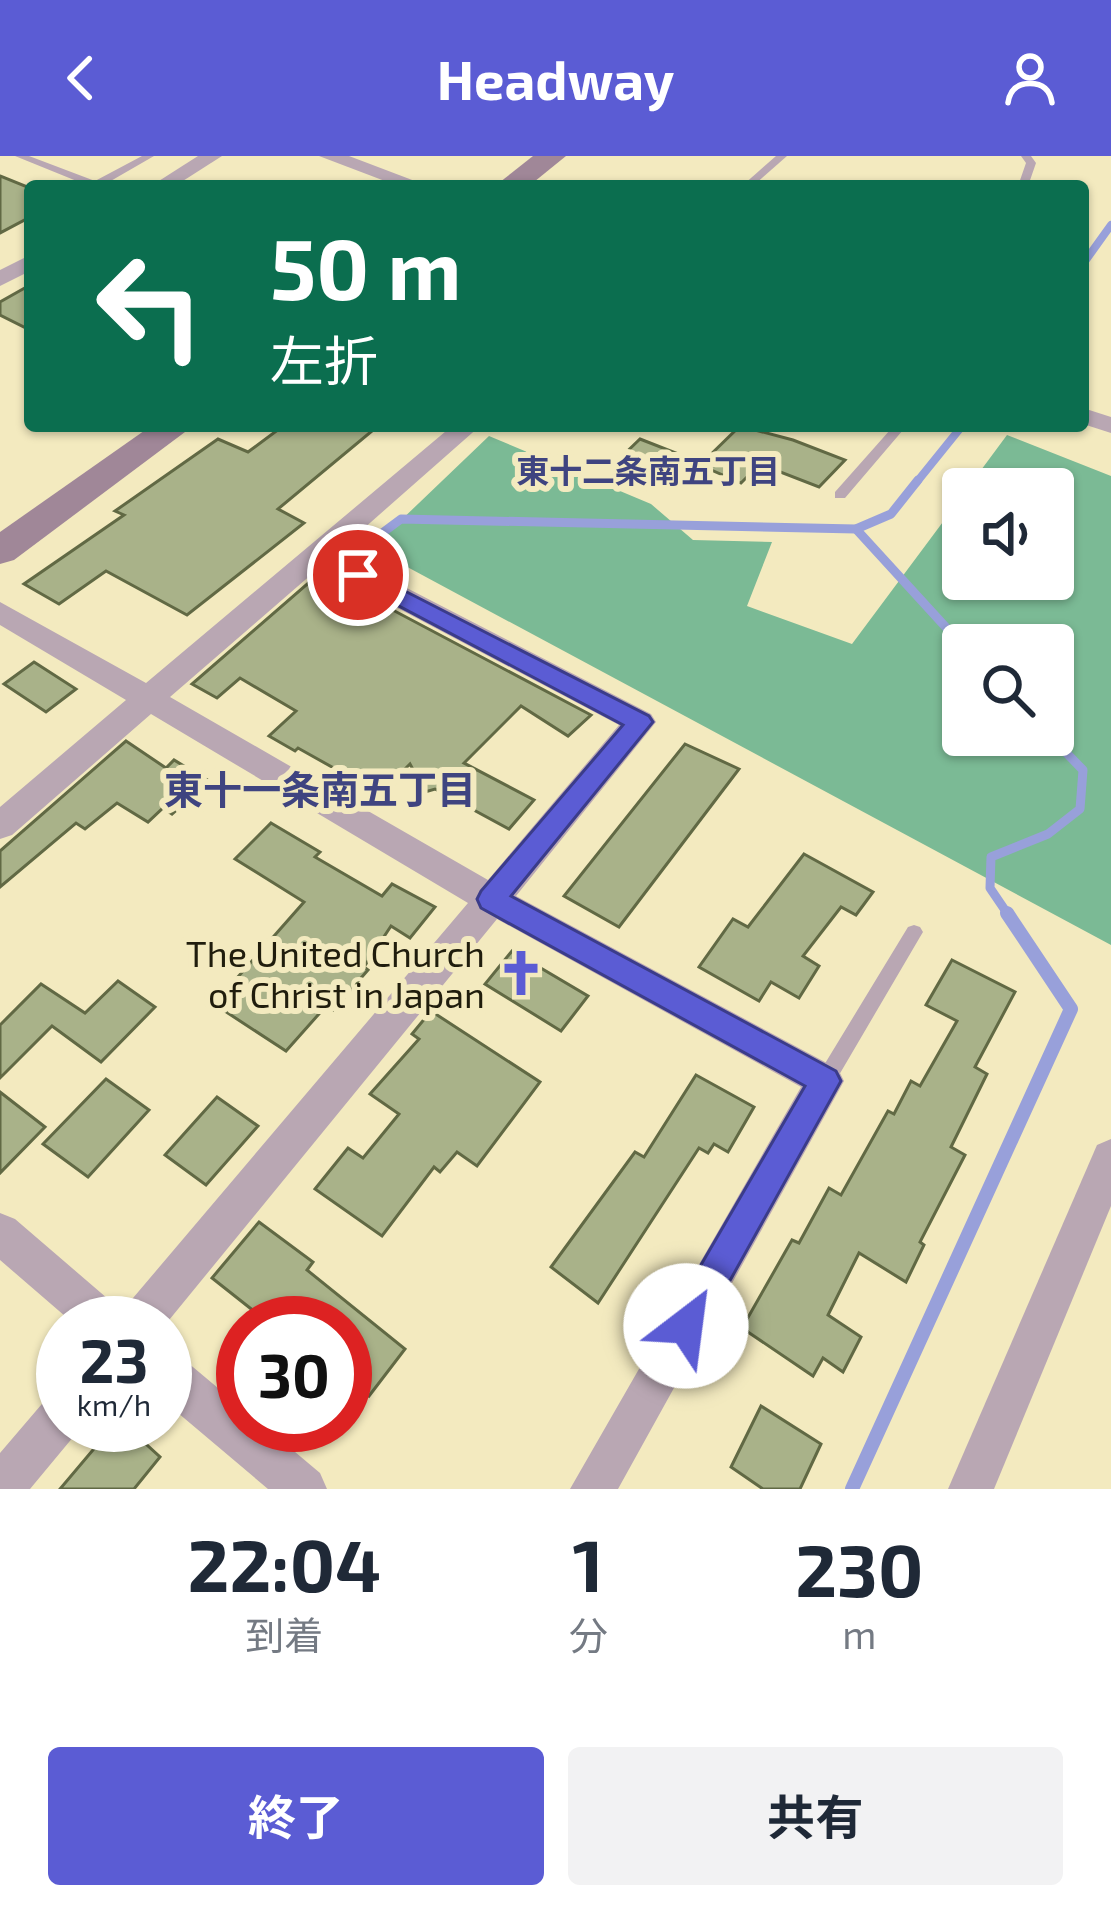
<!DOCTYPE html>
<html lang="ja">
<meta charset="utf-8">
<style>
:root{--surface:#fff;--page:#f2f2f3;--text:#1f2937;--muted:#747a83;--accent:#5b5cd4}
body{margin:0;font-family:"Exo 2","Noto Sans JP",sans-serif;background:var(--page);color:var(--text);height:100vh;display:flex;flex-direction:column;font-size:45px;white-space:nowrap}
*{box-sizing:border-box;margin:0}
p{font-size:39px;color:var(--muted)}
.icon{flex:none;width:66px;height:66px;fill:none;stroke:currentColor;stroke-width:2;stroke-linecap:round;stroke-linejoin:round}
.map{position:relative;height:1333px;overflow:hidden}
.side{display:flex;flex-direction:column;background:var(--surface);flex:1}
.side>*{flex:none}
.guide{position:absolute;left:24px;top:24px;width:1065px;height:252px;border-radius:12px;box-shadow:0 3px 9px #0004;background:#0b6e4f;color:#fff;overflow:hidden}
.controls{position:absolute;left:942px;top:312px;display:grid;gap:24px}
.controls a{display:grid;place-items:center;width:132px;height:132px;border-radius:12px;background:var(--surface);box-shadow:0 3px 9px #0004;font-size:60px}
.speed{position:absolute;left:36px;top:1140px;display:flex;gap:24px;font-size:60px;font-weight:700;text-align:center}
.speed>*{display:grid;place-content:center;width:156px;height:156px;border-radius:50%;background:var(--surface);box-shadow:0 3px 9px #0004;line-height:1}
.speed small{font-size:30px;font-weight:400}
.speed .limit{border:18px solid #d22;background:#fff;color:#111}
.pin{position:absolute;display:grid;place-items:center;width:102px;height:102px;color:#fff;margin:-51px;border:6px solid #fff;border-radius:50%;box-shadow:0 3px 12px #0007}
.me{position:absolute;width:132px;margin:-66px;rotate:30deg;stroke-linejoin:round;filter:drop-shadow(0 0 9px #0008)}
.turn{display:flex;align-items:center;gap:42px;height:252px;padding:0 48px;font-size:54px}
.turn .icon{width:156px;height:156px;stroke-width:2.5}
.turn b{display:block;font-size:84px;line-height:102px}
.eta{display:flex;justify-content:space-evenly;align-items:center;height:204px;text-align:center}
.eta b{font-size:72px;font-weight:700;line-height:84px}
.primary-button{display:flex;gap:24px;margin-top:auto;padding:24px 48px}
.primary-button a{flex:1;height:138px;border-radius:12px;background:var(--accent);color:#fff;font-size:48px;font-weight:700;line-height:138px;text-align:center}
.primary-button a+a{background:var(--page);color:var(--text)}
header{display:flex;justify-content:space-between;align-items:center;height:156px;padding:0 48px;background:var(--accent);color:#fff;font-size:54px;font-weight:700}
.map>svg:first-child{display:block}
</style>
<header><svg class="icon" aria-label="back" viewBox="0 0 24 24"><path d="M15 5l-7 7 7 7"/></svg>Headway<svg class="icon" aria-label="person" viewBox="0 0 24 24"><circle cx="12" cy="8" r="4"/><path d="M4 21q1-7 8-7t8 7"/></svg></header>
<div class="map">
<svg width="1111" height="1333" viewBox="0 0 1111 1333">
<rect width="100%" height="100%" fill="#f3eabf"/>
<!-- forest -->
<path fill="#7bba95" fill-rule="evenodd" d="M1007 279 1111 320V789L372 392 489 280 651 348 693 384 772 386 747 450 852 488 963 339V423H1053V333H967ZM963 489H1053V579H963Z"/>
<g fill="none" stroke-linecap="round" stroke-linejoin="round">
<!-- stream-far2 -->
<g stroke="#98a0da" stroke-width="8">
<path d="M1083 108 1111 69"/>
<path d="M916 327 962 270"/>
</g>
<!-- stream-far1 -->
<g stroke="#98a0da" stroke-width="9">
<path d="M856 373 963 490"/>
<path d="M358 395 401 363 856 373 891 358 918 324"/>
<path d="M1009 760 990 732 991 701 1048 678 1080 653 1083 614 1049 579"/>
</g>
<!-- stream -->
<path stroke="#98a0da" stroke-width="14" d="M852 1333 1071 853 1007 757"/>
</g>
<!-- building -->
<g fill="#a9b289" stroke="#616944" stroke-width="3">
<path d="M0 20 30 32V61L0 77Z"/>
<path d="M30 129V174L0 159V146Z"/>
<path d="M283 270H378L278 353 304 367 187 459 106 415 59 448 24 428 124 359 115 355 218 283 248 296Z"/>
<path d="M740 270 793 284 845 304 819 331 760 308 741 327 700 309Z"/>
<path d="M640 283 676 297 646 327 610 312Z"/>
<path d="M321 416 591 559 568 580 521 550 464 607 534 644 509 673 435 633 425 636 410 608 380 638 298 592 295 595 269 580 296 555 240 522 217 542 192 528Z"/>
<path d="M34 506 76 533 46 556 4 528Z"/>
<path d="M126 585 166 612 174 604 209 625 172 658 163 652 148 666 117 647 85 673 76 667 0 731V695Z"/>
<path d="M685 588 739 613 619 771 564 740Z"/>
<path d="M271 667 320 696 315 701 382 740 392 728 435 751 410 782 391 770 364 811 368 814 333 854 326 850 286 895 214 848 304 746 235 703Z"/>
<path d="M804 698 873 736 856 759 841 751 803 800 819 810 799 842 771 826 759 845 699 811 733 763 748 771Z"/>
<path d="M512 795 588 840 561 875 485 828Z"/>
<path d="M952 804 1015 836 975 911 987 918 951 991 965 999 920 1086 924 1089 906 1126 859 1097 828 1159 861 1181 843 1216 823 1202 813 1220 742 1172 792 1084 799 1087 829 1032 841 1039 888 955 894 958 911 925 920 930 957 865 926 849Z"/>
<path d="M118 825 155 851 101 906 52 870 0 922V869L41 828 85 857Z"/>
<path d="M431 855 540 926 477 1010 457 996 440 1016 434 1011 382 1080 315 1033 348 992 363 1002 399 958 370 938 419 883 412 878Z"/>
<path d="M696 919 754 951 728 996 714 988 708 997 699 992 598 1147 551 1111 635 996 644 1001Z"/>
<path d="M106 923 149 954 88 1021 43 988Z"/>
<path d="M0 936 45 971 0 1017Z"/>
<path d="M217 941 258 970 206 1029 165 999Z"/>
<path d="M259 1066 313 1106 307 1114 405 1193 369 1240 345 1220V1167H269L212 1122Z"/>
<path d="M761 1250 821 1288 800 1333H763L731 1311Z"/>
<path d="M114 1269H125L160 1301 134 1333H60Z"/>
</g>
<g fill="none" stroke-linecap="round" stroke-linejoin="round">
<!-- lane -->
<g fill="#b9a7b3" fill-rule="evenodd">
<path d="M15 0H29L95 25 142 0H154L102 30H89Z"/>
<path d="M776 0H787L753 30H742Z"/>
<path d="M1021 0H1031L1036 7 1028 30H1018L1026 7Z"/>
<path d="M889 270H901L903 274 845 342H835V336L890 274Z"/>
<path d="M914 769 920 771 923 776 920 781 832 931 825 934 818 931 815 925 818 919 908 771Z"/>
</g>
<!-- street -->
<g fill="#b9a7b3" fill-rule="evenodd">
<path d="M198 0H222L175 30H151Z"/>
<path d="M319 0H349L428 30H398Z"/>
<path d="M30 99V115L0 130V114Z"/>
<path d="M1083 252 1111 261V277L1083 268Z"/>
<path d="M452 270H480L337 396 651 558 656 566 516 740 838 913 844 925 618 1333H570L801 931 497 763 165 1169 73 1167 0 1104V1057L15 1063 122 1155 468 747 151 558 12 679 0 683V651L126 544 0 469V446L146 527ZM320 411 619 569 488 724 170 541Z"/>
<path d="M1111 983V1050L994 1333H948L1097 989Z"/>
<path d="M165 1195 181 1201 243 1253V1269H263L320 1317 327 1333H268L165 1246Z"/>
<path d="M63 1236V1269H81L79 1274 30 1333H0V1297L47 1242Z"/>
</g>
<!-- secondary -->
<g fill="#a08798" fill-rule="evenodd">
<path d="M533 0H566L529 30H495Z"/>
<path d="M151 270H193L14 404 0 408V376Z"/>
</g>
</g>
<!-- route -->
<path fill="#5b5cd4" stroke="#3b3c8a" stroke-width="3" d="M358 411 649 560 653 566 511 740 836 915 841 925 698 1182 686 1187 673 1182 668 1170 673 1157 805 930 481 752 477 743 481 735 623 569 350 424 347 419Z"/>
<!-- icons -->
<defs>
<symbol id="church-bare" viewBox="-9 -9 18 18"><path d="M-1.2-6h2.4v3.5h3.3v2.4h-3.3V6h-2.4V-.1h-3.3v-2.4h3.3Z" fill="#5b5cd4" stroke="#f3eabf" stroke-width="2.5" paint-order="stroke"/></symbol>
</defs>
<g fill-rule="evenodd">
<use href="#church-bare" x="488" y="784" width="66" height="66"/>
</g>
<g text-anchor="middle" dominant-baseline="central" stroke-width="12" stroke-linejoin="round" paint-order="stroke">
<!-- far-neighbourhood labels -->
<g font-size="33" font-weight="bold" fill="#3f4480" stroke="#f3eabf">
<text x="648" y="314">東十二条南五丁目</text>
</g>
<!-- poi labels -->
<g font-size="36" fill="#201d0d" stroke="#f3eabf" text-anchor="end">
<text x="485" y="796">The United Church<tspan x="485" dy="41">of Christ in Japan</tspan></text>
</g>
<!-- neighbourhood labels -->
<g font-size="39" font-weight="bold" fill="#3f4480" stroke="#f3eabf">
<text x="320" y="632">東十一条南五丁目</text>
</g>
</g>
</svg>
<div class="controls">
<a><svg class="icon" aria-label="sound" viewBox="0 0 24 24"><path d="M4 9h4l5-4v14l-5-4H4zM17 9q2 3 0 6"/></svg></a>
<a><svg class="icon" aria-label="search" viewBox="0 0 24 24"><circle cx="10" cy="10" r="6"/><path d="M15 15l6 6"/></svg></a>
</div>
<div class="speed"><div>23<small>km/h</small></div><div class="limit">30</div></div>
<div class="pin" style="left:358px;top:419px;background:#d93025"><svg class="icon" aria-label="arrive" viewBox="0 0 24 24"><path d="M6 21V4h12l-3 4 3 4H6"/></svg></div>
<svg class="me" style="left:686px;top:1170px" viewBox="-20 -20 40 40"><circle r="19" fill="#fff"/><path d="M0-13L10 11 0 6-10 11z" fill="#5b5cd4"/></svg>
<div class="guide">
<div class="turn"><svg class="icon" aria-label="left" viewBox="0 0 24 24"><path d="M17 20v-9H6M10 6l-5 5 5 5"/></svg><div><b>50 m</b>左折</div></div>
</div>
</div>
<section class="side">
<div class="eta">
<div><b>22:04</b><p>到着</p></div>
<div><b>1</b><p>分</p></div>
<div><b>230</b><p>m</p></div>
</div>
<div class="primary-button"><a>終了</a><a>共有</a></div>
</section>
